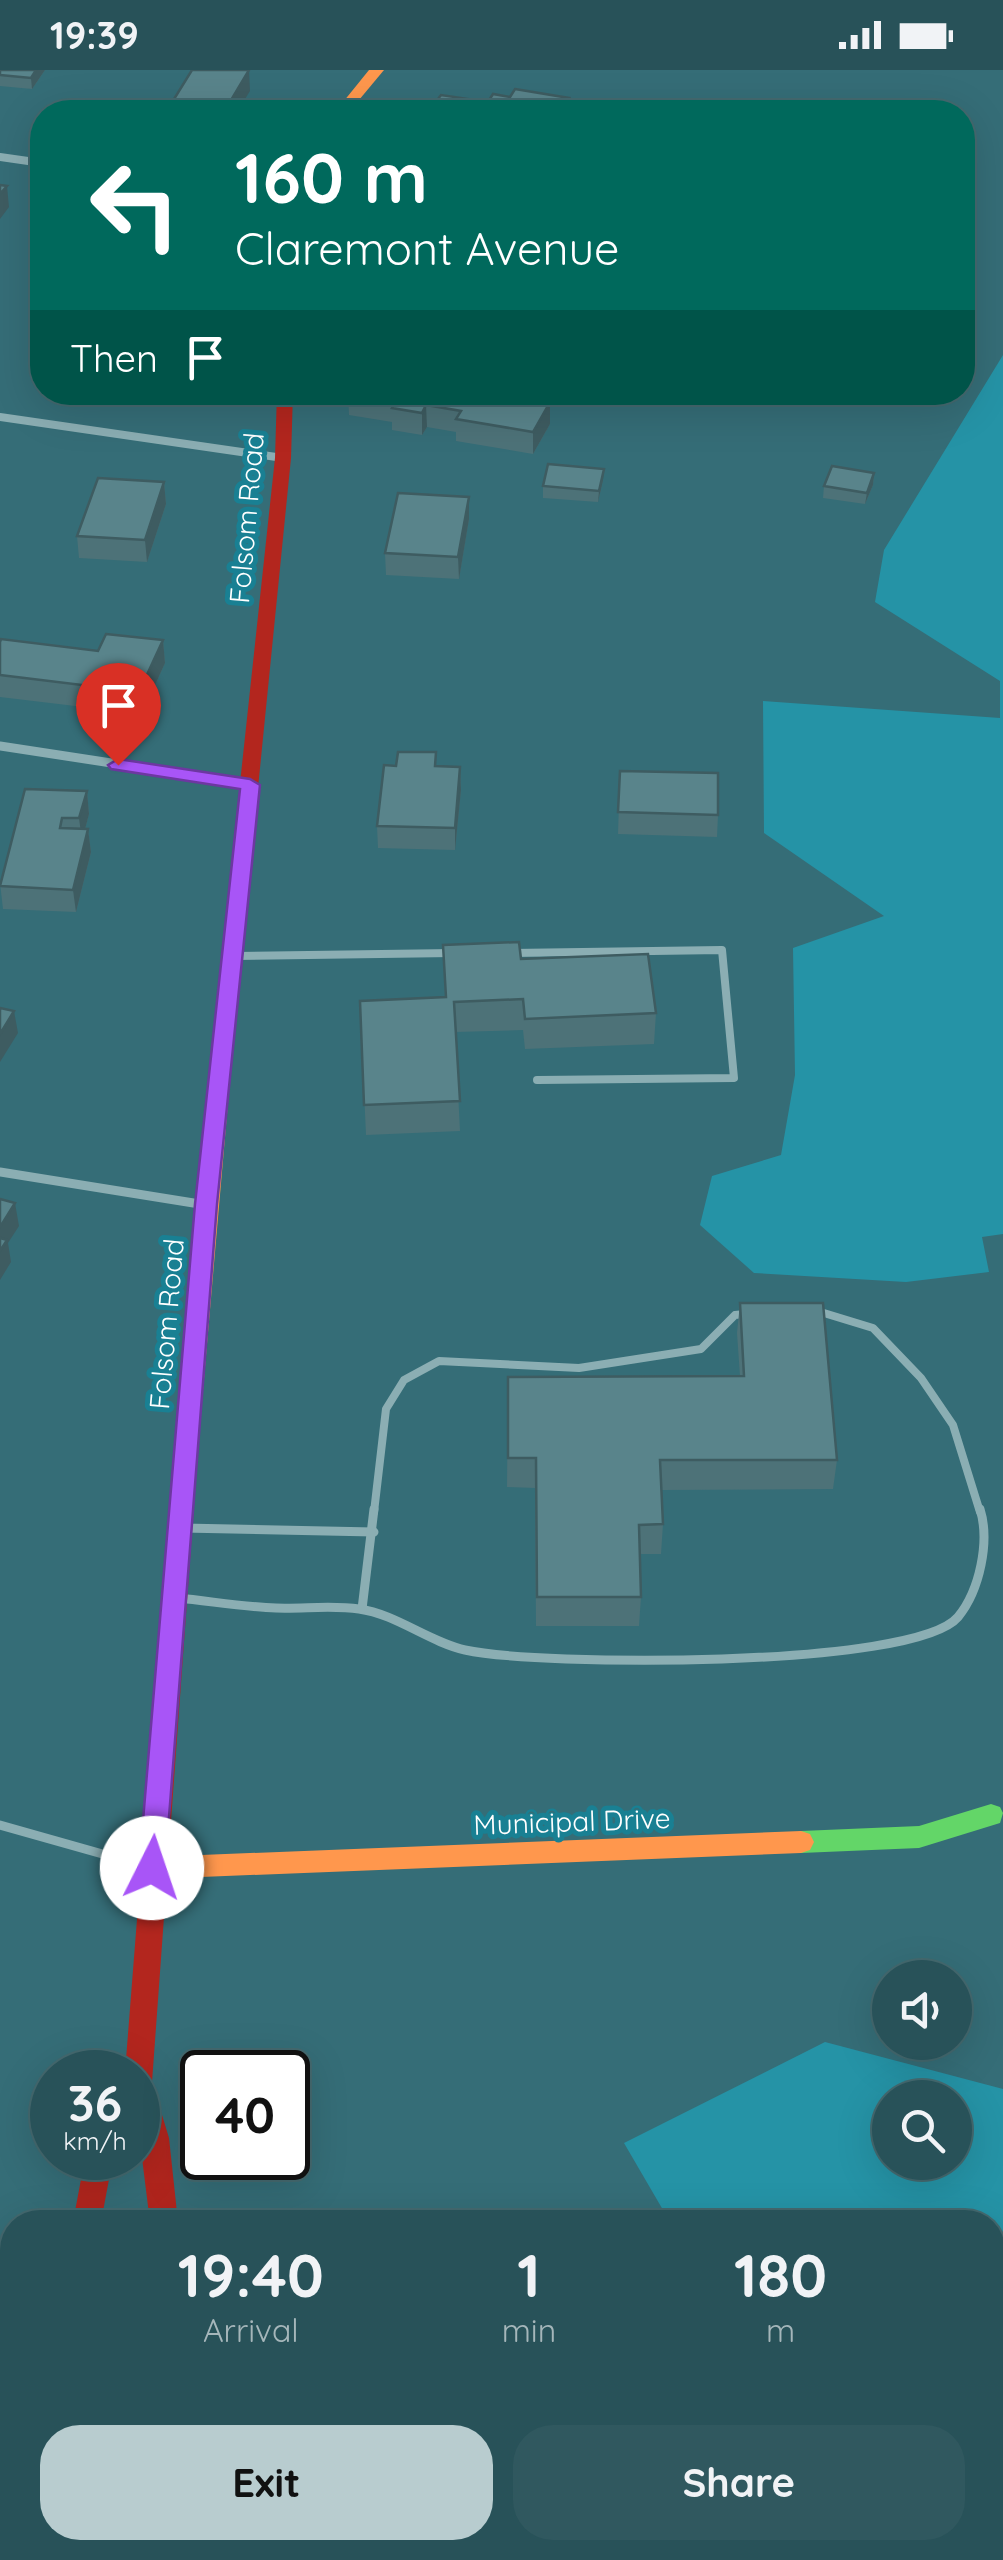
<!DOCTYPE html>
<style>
:root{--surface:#285259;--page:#30585f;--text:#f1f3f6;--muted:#a5b6ba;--line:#44696f;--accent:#b8cccf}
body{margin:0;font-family:Quicksand,sans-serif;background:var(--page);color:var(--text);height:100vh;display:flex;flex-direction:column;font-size:38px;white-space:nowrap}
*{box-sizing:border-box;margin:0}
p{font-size:32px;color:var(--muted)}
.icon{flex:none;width:55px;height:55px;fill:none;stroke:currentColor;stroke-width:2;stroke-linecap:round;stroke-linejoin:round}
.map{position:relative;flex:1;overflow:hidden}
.side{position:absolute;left:0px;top:2140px;width:1005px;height:350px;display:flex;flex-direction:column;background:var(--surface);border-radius:40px 40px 0 0;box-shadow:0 10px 40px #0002,0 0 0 2px var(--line)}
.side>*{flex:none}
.top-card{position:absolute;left:30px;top:30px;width:945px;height:305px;border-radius:40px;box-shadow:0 10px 40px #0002,0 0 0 2px var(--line);background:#00695c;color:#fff;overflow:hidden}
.buttons{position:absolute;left:872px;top:1890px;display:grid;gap:20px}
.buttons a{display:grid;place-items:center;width:100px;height:100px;border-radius:50%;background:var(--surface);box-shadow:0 10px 40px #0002,0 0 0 2px var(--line);font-size:50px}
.speed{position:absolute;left:30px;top:1980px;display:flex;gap:20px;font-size:50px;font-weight:700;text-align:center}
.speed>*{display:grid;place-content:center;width:130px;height:130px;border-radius:50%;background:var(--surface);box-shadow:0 10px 40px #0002,0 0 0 2px var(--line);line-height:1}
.speed small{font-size:25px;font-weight:400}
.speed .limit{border:5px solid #111;border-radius:15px;background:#fff;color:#111}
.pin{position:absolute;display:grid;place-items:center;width:85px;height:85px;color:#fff;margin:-102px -42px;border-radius:50% 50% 50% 0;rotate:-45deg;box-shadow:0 0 10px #0007}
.pin .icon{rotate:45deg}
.me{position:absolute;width:110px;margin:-55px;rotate:4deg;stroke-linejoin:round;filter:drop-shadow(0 0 8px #0008)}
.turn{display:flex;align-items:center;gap:35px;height:210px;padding:0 40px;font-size:45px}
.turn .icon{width:130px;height:130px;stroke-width:2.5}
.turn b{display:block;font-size:70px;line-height:85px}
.then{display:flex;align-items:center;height:95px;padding:0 40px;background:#0003;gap:20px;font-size:38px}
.eta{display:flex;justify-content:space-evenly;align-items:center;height:170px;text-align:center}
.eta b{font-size:60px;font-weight:800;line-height:70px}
.cta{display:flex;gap:20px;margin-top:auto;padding:20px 40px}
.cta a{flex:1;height:115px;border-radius:40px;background:var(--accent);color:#111;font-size:40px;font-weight:800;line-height:115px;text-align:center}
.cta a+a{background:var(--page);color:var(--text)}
.status{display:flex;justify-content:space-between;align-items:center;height:70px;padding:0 50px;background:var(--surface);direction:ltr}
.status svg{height:28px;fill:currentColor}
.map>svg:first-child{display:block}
</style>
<div class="status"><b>19:39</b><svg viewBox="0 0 49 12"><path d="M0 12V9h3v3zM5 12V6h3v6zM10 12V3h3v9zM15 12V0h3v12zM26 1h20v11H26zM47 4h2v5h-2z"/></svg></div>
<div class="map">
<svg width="1003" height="2490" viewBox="0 0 1003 2490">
<rect width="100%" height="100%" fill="#356d77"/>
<!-- green -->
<g fill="#2593a6" fill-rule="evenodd">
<path d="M1003 285V1164L982 1167 989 1202 906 1212 754 1203 700 1155 712 1106 781 1085 795 1005 793 878 884 846 764 763 763 631 1000 648V611L875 532 884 480Z"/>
<path d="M825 1972 1003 2019V2490H815L816 2478H992V2152H670L624 2073ZM890 2028H955V2092H890Z"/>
</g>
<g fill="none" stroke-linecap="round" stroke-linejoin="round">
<!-- lane-far1 -->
<g stroke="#8baeb3" stroke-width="8">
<path d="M512 883 722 880 734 1008 537 1010"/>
<path d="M233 886 453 883"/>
<path d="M814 1240 873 1258 921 1308 953 1355 980 1442"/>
<path d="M374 1442 386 1339 404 1310 439 1291 579 1298 701 1279 735 1245 745 1244"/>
</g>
<!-- lane -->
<g stroke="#8baeb3" stroke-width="9">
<path d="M183 1458 374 1462"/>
<path d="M178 1528C210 1531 243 1537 276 1538 303 1539 332 1535 359 1539 396 1544 429 1572 465 1580 537 1596 914 1599 958 1547 980 1520 990 1471 980 1439"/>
<path d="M362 1539 374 1439"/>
<path d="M0 1755 145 1796"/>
</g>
<!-- street-far1 -->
<g stroke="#8baeb3" stroke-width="8">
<path d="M0 87 42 93"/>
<path d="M0 347 283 388"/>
</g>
<!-- street -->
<g stroke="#8baeb3" stroke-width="9">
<path d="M0 676 249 714"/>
<path d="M0 1102 206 1135"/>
</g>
<!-- fast -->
<g fill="#63d668" fill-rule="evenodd">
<path d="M991 1734 1000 1737 1003 1743 1000 1753 919 1778 801 1783 792 1780 788 1772 792 1764 801 1761 919 1756Z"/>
<path d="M29 2478H59L57 2490H27Z"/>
</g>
<!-- slow -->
<g fill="#ff974d" fill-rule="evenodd">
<path d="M369 0H384L349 42H335Z"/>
<path d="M228 911 238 918 199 1366 195 1372H179L175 1366 218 918Z"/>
<path d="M801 1761 810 1764 814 1772 810 1780 801 1783 152 1809 143 1806 139 1798 143 1790 152 1787Z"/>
<path d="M12 2304V2342L0 2350V2310Z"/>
<path d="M172 2478H206L211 2490H177Z"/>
</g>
<!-- jam -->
<g fill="#b3261e" fill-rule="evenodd">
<path d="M277 322H293L291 388 238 918 228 925 218 918 275 388Z"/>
<path d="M187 1357 195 1360 199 1366 152 2012 169 2068 178 2152H150L138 2056V2002H125L175 1366 179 1360Z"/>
<path d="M85 2088H113L101 2152H73Z"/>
<path d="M137 2478H167L166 2490H136Z"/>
</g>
</g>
<!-- wall -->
<g fill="#4d7278">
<path d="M0 0H45L32 19 0 16Z"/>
<path d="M42 268V295L39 274Z"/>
<path d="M348 323 550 332V354L533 384 456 371V362L427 357 422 365 392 360V352L349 345Z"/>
<path d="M874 403 873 415 865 434 823 428 824 416Z"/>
<path d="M603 410 598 432 543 428V416Z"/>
<path d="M164 412 166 434 147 492 79 488 77 466Z"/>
<path d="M469 427V449L459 509 386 505 385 483Z"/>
<path d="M163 570 165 593 142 644 0 627V572L98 581Z"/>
<path d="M437 696 460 697 461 720 455 780 378 778 377 756Z"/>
<path d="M620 701 718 745 717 767 618 764Z"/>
<path d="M87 721 89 744 85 759H88L91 782 76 842 3 839 0 813Z"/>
<path d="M443 875 521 889 656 943 654 974 525 979 523 960 455 962 460 1061 366 1065 360 931 445 927Z"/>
<path d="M740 1233 837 1390 833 1419 661 1420 663 1454 661 1484H640L641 1527 639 1556H536L535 1418 507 1417 508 1307 740 1306 737 1263Z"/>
</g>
<!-- shaded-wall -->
<g fill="#3e5c61">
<path d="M36 0H45L32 19 31 8Z"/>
<path d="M249 0 250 21 237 42H224Z"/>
<path d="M569 28V42H560Z"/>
<path d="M7 116 9 137 0 149V124Z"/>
<path d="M550 332V354L533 384V362Z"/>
<path d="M426 335 427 357 422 365V343Z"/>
<path d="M604 399 603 410 598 432 599 421Z"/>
<path d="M874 403 873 415 865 434 867 423Z"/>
<path d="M164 412 166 434 147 492 145 470Z"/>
<path d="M469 427V449L459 509 458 487Z"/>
<path d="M163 570 165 593 142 644 139 622Z"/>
<path d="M460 697 461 720 455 780V758Z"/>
<path d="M87 721 89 744 82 771 79 748Z"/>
<path d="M88 759 91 782 76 842 73 820Z"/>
<path d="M14 941 18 963 0 992V964Z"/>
<path d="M15 1133 19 1156 8 1173 11 1192 0 1210V1157Z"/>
</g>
<!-- building -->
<g fill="#59848b" stroke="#3e5c61" stroke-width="2.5">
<path d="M0 0H36L31 8 0 5Z"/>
<path d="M192 0H249L224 42H166Z"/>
<path d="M515 19 569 28 560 42H428L441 25 488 32 493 24 510 27Z"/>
<path d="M0 115 7 116 0 124Z"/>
<path d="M349 322H495L550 332 533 362 456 349 461 341 426 335 422 343 392 338 396 331Z"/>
<path d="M548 394 604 399 599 421 543 416Z"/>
<path d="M832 396 874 403 867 423 824 416Z"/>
<path d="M98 408 164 412 145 470 77 466Z"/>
<path d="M398 423 469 427 458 487 385 483Z"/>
<path d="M106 564 163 570 139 622 0 605V572L1 569 98 581Z"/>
<path d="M398 682H436L435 696 460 697 455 758 377 756 384 695 396 696Z"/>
<path d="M620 701 718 703V745L618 742Z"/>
<path d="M25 719 87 721 79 748H62L60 758 88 759 73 820 0 816Z"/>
<path d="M519 872 521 889 648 884 656 943 525 949 523 929 454 932 460 1031 364 1035 360 931 446 927 443 875Z"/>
<path d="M0 938 14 941 0 964Z"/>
<path d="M0 1129 15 1133 0 1157Z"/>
<path d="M0 1168 7 1170 0 1181Z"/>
<path d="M740 1233H823L837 1390H660L663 1454 639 1455 641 1527H537L536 1388H508V1307L744 1306Z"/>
</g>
<!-- route -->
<path fill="#a855f7" stroke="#6d37a1" stroke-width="2.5" d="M118 689 250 709 260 715 217 1134 165 1798 162 1806 152 1809 143 1806 139 1798 195 1134 240 719 111 699 108 695Z"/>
<g text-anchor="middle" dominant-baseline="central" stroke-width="10" stroke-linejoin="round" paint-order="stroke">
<!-- street labels -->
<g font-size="28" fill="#fff" stroke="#198093">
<text transform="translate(246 448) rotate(-85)">Folsom Road</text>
<text transform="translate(166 1254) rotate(-85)">Folsom Road</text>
<text transform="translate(572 1751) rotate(-2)">Municipal Drive</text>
</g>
</g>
</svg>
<div class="buttons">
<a><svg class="icon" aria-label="sound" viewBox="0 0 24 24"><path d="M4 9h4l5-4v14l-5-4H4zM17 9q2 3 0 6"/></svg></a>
<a><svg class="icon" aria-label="search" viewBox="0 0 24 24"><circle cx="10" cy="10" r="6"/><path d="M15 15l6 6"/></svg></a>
</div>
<div class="speed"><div>36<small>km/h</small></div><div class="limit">40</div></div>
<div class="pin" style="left:118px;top:695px;background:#d93025"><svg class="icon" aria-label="arrive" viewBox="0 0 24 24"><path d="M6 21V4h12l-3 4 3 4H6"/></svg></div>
<svg class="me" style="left:152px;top:1798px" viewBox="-20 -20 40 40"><circle r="19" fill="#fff"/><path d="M0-13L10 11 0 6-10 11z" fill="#a855f7"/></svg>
<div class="top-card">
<div class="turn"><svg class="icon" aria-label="left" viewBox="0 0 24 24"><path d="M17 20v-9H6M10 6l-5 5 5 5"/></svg><div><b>160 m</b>Claremont Avenue</div></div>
<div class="then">Then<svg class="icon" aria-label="arrive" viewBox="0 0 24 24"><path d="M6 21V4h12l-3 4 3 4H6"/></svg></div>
</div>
<section class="side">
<div class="eta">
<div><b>19:40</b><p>Arrival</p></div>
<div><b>1</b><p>min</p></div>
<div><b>180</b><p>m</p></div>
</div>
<div class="cta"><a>Exit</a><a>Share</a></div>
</section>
</div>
